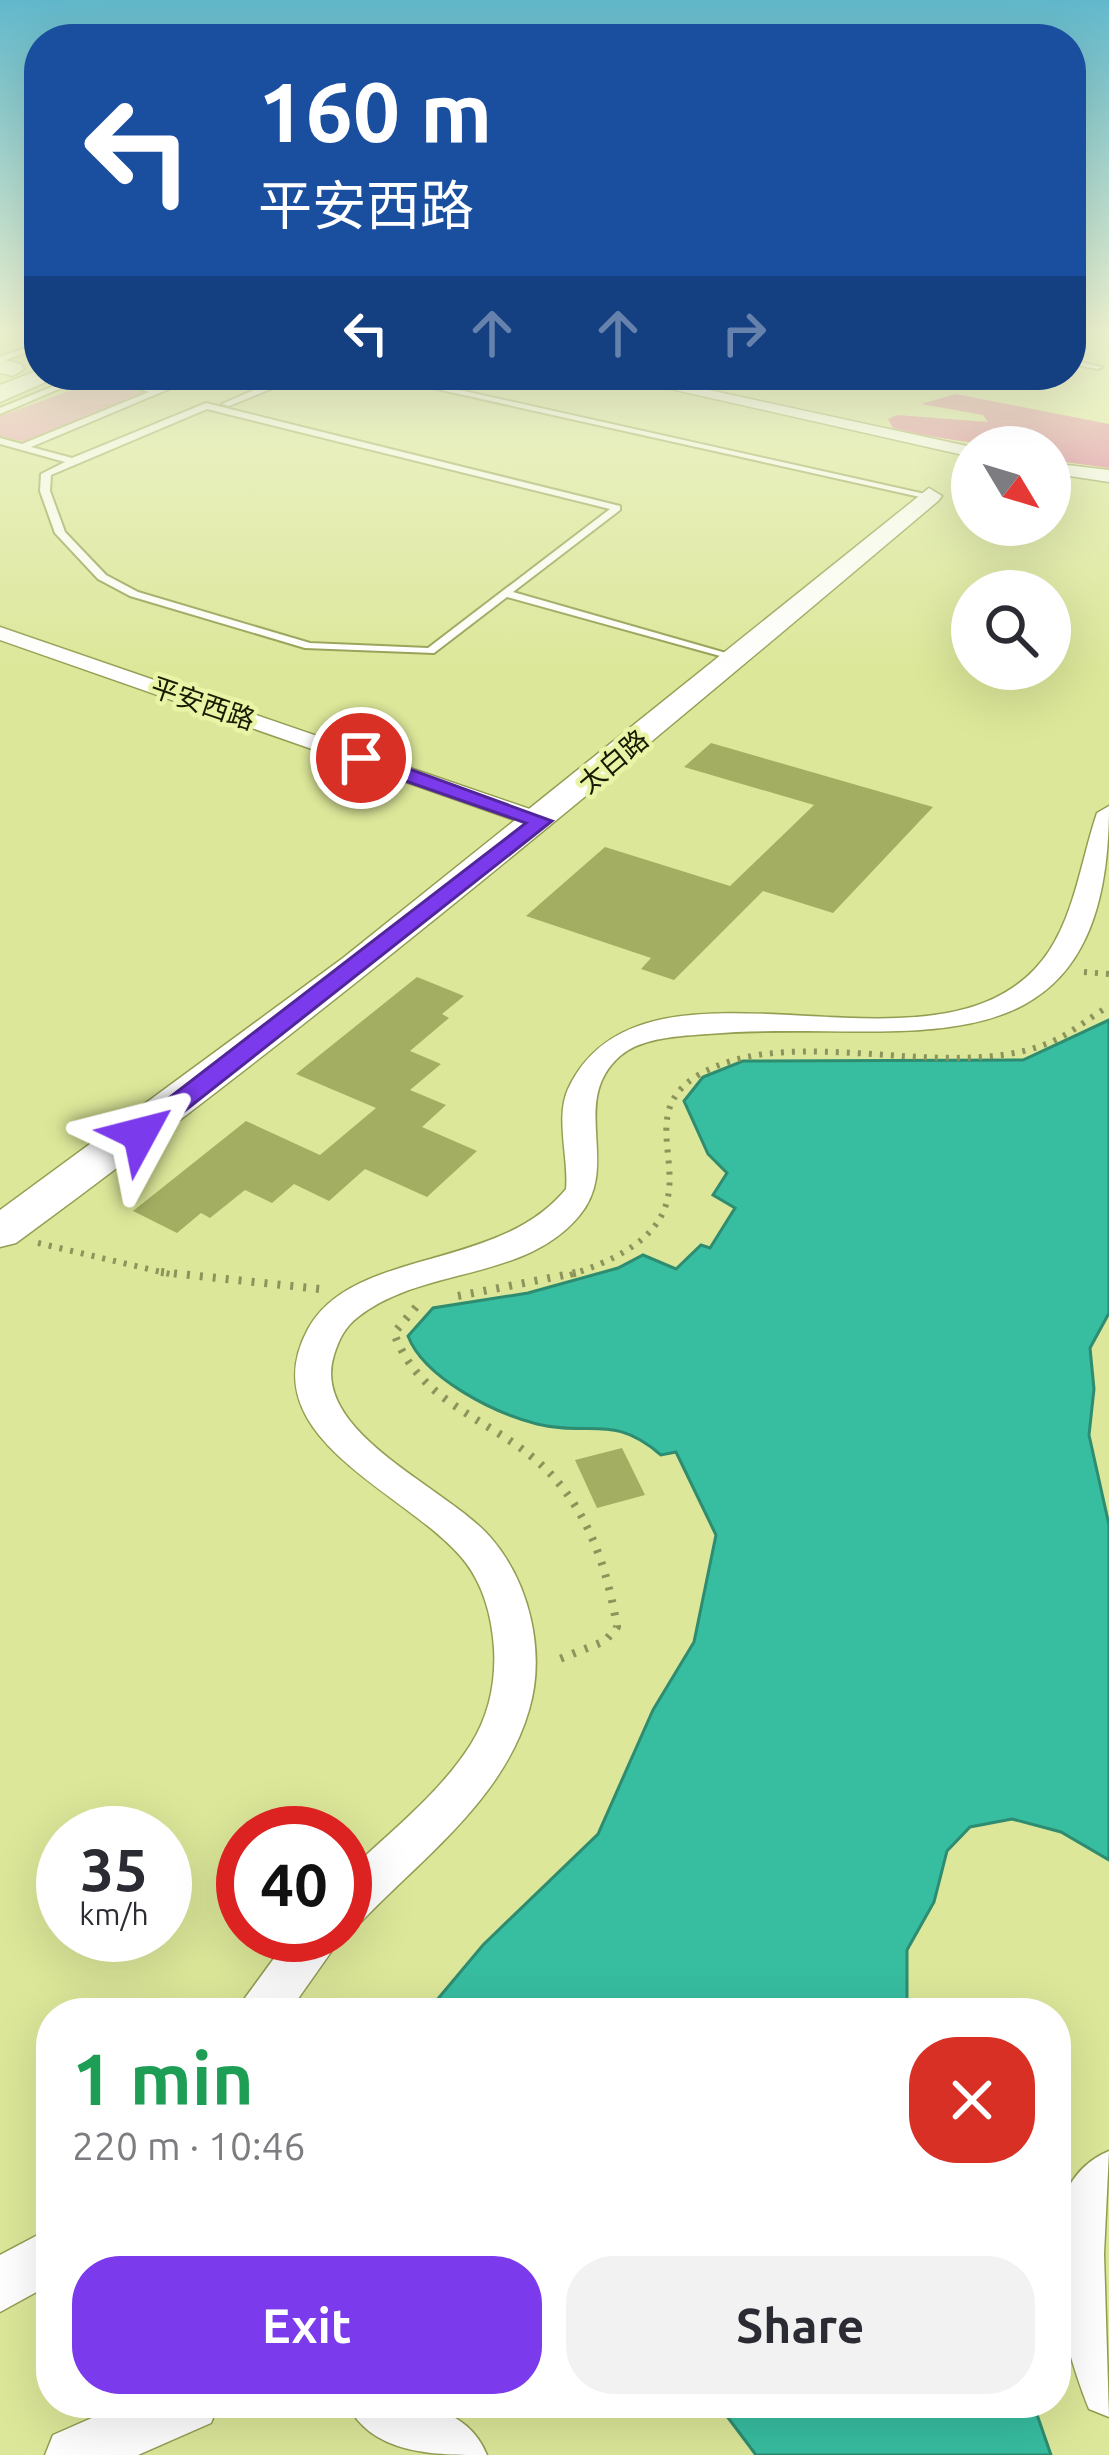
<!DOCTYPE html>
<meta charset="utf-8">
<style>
:root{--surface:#fff;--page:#f2f2f3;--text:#2b2b33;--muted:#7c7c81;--accent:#7c3aed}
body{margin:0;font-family:Ubuntu,"Noto Sans SC",sans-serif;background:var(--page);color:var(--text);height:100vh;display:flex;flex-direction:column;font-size:45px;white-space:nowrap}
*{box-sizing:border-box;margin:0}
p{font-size:39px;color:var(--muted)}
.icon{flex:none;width:66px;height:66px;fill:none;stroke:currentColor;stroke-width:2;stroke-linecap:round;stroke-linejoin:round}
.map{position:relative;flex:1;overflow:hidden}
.details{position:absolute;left:36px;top:1998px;width:1035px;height:420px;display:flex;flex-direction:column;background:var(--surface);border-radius:48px;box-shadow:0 12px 48px #0002}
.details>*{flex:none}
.guide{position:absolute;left:24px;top:24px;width:1062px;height:366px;border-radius:48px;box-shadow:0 12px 48px #0002;background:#1a4fa0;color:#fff;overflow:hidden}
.needle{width:78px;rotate:128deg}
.controls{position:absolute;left:951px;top:426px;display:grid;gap:24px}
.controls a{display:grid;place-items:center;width:120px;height:120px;border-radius:50%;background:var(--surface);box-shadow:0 12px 48px #0002;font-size:60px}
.speed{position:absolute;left:36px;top:1806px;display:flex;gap:24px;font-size:60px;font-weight:700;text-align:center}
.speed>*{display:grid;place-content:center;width:156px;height:156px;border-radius:50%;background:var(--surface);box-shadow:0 12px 48px #0002;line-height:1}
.speed small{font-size:30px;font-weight:400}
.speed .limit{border:18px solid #d22;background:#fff;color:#111}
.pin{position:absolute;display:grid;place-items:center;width:102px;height:102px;color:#fff;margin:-51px;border:6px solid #fff;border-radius:50%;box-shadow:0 3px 12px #0007}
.me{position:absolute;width:132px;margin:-66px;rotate:52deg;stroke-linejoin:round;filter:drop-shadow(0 0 9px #0008)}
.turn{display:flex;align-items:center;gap:42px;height:252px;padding:0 36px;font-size:54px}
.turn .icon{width:156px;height:156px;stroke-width:2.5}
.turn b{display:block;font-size:84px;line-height:102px}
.lanes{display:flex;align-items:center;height:114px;padding:0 36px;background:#0003;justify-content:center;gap:60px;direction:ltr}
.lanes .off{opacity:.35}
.round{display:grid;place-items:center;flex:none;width:126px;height:126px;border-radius:48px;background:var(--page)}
.head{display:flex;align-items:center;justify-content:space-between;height:204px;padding:0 36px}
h1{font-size:72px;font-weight:700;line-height:90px;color:#1e9e55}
.action{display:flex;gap:24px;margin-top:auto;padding:24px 36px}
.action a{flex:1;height:138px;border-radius:48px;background:var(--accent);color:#fff;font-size:48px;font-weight:700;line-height:138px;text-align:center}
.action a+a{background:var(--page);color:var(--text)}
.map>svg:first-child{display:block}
</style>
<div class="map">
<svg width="1109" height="2455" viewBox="0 0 1109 2455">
<rect width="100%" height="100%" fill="#dce799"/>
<!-- green -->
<path fill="#e690b2" d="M97 381 144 393 24 442 0 436V416Z"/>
<!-- forest -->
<path fill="#e06e9f" d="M956 394 1109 424V468L1050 460V447C996 447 946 441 893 428L888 419 897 415 988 422 983 415 921 404Z"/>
<!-- water -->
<g fill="#37bda0" stroke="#2e8c70" stroke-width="3">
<path d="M1109 1020V1313L1090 1348 1094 1389 1089 1435 1109 1525V1860L1061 1832 1012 1819 970 1827 947 1851 934 1902 907 1950V2013H426L483 1945 598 1834 653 1710 694 1642 716 1535 676 1452 661 1455C613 1413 590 1437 537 1424 494 1413 424 1378 408 1336L433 1308 528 1293 618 1268 643 1255 676 1269 701 1245 710 1248 735 1208 713 1195 727 1173 708 1154 684 1101 703 1077 743 1061 1023 1060Z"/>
<path d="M717 2403H1033L1051 2455H756Z"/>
</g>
<!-- building -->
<g fill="#a4ae62">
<path d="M711 743 933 807 833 913 763 891 674 980 641 969 651 958 526 916 605 847 730 886 814 805 684 767Z"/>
<path d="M417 977 464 996 442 1014 449 1018 410 1051 441 1064 410 1090 446 1105 422 1127 477 1151 427 1197 365 1169 329 1201 294 1184 272 1203 245 1190 210 1218 201 1213 177 1233 133 1211 246 1121 320 1155 376 1108 296 1074Z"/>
<path d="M622 1448 645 1495 597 1508 575 1460Z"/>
</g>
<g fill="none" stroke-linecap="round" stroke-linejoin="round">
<defs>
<g id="lane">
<path d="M39 343V348L0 362V357Z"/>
<path d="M1071 360 1102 367 1098 369 1071 364Z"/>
<path d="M81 375H105L157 389 191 375H202L31 447 72 458 206 403 620 506V510L513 592 740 657 731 659 507 597 434 653 305 648 130 596 98 579 55 533 40 491 41 474 65 462 0 444V438L22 444 149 392 92 375 0 414V408ZM207 409 610 509 428 648 310 643 138 592 106 575 65 532 50 491 51 475Z"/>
<path d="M289 375 428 383 934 496 929 499 428 387 295 379 229 406 222 404Z"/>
</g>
<g id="street">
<path d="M609 375H640L972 447V457Z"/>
<path d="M1050 463 1109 470V482L1050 473Z"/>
<path d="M0 627 550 816 554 821 541 829 532 826 0 640Z"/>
<path d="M1109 806C1109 1093 899 1017 708 1034 681 1036 642 1037 620 1056 568 1102 622 1166 579 1216 524 1282 423 1266 358 1317 345 1327 339 1339 334 1355 309 1433 449 1488 491 1538 530 1583 546 1653 529 1710 503 1800 423 1857 361 1922L345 1929V1875C388 1833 438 1796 471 1744 489 1715 496 1682 494 1648 492 1618 484 1587 466 1563 414 1494 248 1440 308 1329 353 1247 499 1272 566 1189 569 1159 555 1118 568 1089 645 924 948 1104 1049 951 1075 912 1082 857 1097 813Z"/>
<path d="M291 1935H343L288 2013H234Z"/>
<path d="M1109 2151 1104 2254 1109 2417 1089 2409C1062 2342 1018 2189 1109 2151Z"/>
<path d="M51 2228V2284L0 2312V2255Z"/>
<path d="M126 2403H219L211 2423 138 2455H45L53 2435Z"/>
<path d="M347 2403C399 2403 464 2398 487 2455 435 2455 371 2455 347 2403Z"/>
</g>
<g id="secondary">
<path d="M0 359 21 364 24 369 13 376 0 373Z"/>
<path d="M929 488 942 496 938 501C636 756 335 1009 16 1243L0 1247V1210L343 958Z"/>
</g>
<path id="primary" d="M39 370V375H62L0 402V385Z"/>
</defs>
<!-- lane casing -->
<use href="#lane" stroke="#949d51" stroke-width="4"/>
<!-- street casing -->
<use href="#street" stroke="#949d51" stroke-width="3"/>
<!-- secondary casing -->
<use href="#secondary" stroke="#949d51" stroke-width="3"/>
<!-- primary casing -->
<use href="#primary" stroke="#949d51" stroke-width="3"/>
<!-- path-far1 -->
<g stroke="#8c945b" stroke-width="6" stroke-dasharray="3 8" stroke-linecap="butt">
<path d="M1084 972 1109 974"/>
<path d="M38 1243 174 1275"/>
<path d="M570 1275C754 1216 607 1125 702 1073 795 1022 946 1083 1046 1044 1068 1036 1089 1018 1109 1006"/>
</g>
<!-- path -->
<g stroke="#8c945b" stroke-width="8" stroke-dasharray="3 10" stroke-linecap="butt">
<path d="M161 1272 320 1289"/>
<path d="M458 1296 580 1272"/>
<path d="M416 1307 394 1333C419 1402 486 1417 537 1461 586 1503 607 1566 617 1627L605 1641 552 1662"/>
</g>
<!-- lane -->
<use href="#lane" fill="#fff" fill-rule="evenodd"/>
<!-- street -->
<use href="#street" fill="#fff" fill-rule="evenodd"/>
<!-- secondary -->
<use href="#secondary" fill="#fff" fill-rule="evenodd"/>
<!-- primary -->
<use href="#primary" fill="#fff" fill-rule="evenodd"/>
</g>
<!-- sky -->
<linearGradient id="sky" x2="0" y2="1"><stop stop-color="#61b8cb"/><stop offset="0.49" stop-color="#eff4d1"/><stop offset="1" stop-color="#eff4d1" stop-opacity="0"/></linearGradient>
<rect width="1109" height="675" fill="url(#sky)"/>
<!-- route -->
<path fill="#7c3aed" stroke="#51269a" stroke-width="3" d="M354 754H368L552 821 149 1139H130V1128L526 823 354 763Z"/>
<g text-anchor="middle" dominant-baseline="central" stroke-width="9" stroke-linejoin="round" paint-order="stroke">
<!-- far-street labels -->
<g font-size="27" fill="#181b00" stroke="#e9f4a6">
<text transform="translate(203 703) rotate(19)">平安西路</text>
<text transform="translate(613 761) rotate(-40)">太白路</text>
</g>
</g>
</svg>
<div class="controls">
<a><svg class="needle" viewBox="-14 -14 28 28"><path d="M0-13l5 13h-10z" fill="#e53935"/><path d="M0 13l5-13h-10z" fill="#7c7c81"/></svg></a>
<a><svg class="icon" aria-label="search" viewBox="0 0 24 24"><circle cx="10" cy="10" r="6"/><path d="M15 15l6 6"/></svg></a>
</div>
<div class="speed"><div>35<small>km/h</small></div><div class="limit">40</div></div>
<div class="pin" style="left:361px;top:758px;background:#d93025"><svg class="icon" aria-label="arrive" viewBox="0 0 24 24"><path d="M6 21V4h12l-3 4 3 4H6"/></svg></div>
<svg class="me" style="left:140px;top:1134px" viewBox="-20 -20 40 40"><path d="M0-17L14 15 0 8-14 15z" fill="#7c3aed" stroke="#fff" stroke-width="4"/></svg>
<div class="guide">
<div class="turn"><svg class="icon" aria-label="left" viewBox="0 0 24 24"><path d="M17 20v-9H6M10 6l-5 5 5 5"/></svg><div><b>160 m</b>平安西路</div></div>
<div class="lanes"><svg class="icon" aria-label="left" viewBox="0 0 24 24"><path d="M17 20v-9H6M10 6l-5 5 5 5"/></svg><svg class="icon off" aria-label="ahead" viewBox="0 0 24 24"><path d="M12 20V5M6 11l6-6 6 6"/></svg><svg class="icon off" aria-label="ahead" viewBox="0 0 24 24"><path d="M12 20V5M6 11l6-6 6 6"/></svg><svg class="icon off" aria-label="right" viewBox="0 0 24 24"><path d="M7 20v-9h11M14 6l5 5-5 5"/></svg></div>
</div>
<section class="details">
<div class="head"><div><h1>1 min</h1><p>220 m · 10:46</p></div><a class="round" style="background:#d93025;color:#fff"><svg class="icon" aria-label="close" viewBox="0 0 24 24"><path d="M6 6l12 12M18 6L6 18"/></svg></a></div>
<div class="action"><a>Exit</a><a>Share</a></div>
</section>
</div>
